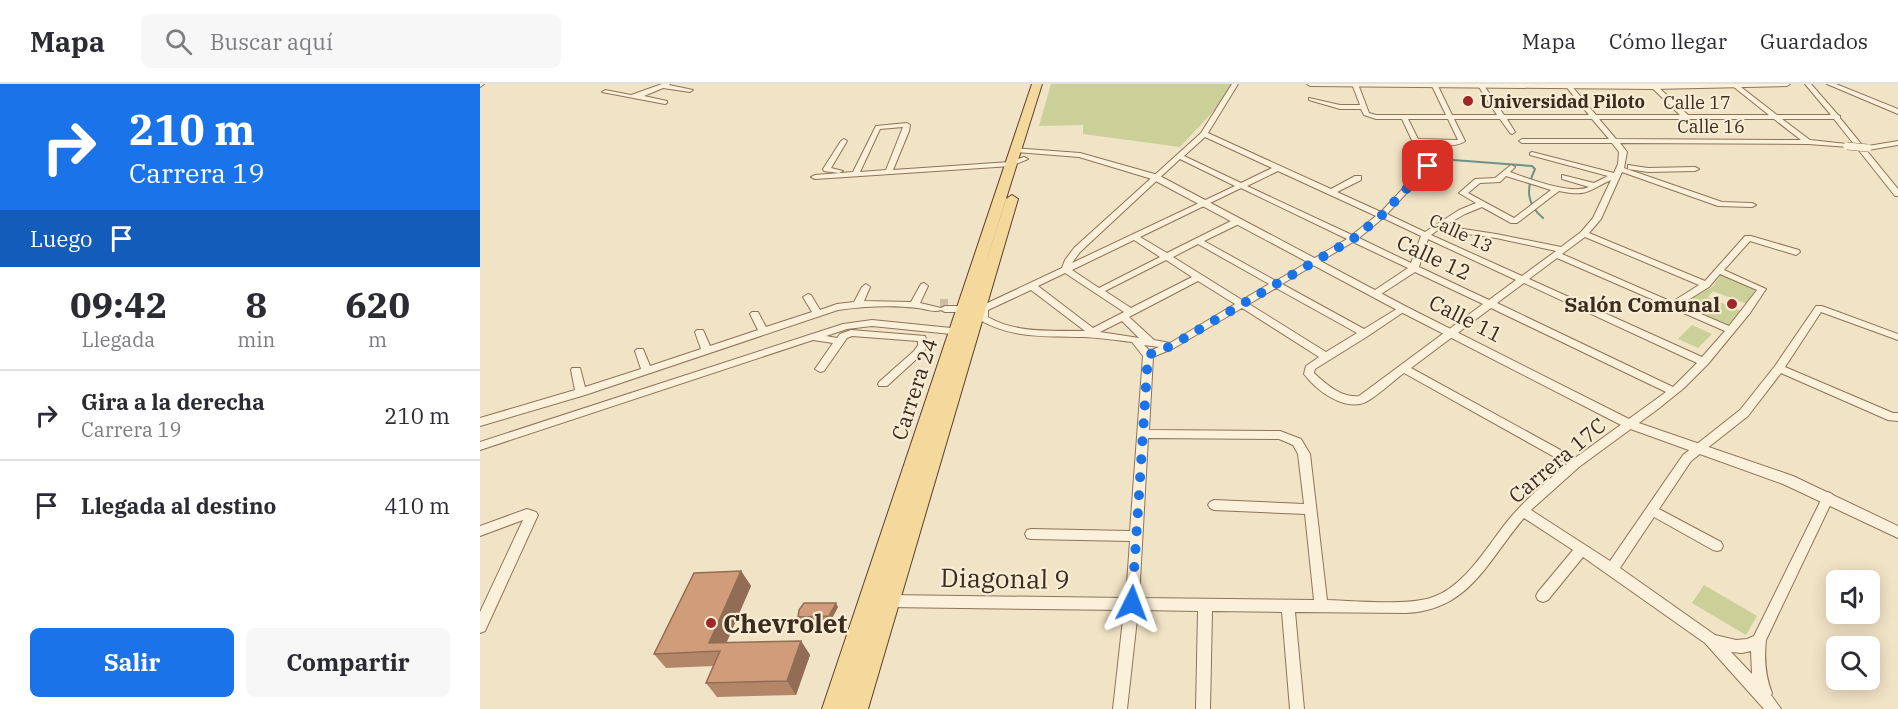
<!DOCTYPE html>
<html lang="es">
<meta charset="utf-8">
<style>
:root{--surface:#fff;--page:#f7f7f7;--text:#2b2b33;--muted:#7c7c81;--line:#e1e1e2;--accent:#1a73e8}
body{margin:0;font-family:"IBM Plex Serif",serif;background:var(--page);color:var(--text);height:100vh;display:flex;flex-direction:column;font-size:22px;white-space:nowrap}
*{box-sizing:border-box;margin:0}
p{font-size:20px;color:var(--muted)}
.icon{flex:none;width:33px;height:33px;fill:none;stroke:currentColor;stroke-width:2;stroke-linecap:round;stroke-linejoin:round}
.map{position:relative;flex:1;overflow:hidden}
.side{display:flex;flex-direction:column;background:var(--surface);width:480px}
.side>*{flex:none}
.guide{background:#1a73e8;color:#fff;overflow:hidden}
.controls{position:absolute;left:1346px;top:486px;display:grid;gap:12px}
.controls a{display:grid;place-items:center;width:54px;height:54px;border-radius:9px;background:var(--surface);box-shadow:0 3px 15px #0003;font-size:30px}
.pin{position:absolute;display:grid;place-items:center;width:51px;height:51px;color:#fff;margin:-26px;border-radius:12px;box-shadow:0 3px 9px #0006}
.me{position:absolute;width:66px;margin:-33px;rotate:3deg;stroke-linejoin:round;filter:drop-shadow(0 0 4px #0008)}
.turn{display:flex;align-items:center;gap:21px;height:126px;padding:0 30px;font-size:27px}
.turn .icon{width:78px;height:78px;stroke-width:2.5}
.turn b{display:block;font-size:42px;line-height:51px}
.then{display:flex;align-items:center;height:57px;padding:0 30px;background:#0003;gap:12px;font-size:22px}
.eta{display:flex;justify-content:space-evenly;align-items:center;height:102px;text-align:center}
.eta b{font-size:36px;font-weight:700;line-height:42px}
.button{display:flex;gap:12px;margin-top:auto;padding:12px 30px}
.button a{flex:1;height:69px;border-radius:9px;background:var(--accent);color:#fff;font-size:24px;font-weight:700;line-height:69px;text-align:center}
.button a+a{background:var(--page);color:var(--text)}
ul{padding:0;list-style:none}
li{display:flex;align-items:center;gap:18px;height:90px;padding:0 30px;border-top:2px solid var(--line)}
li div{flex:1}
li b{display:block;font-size:22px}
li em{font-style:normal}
header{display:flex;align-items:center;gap:36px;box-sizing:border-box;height:84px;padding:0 30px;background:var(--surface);border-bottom:2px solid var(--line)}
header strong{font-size:28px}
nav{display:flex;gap:33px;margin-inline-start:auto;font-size:21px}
.search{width:420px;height:54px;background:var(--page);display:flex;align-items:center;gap:15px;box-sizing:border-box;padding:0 21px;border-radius:9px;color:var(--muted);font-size:22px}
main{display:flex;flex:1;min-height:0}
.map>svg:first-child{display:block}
</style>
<header>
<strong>Mapa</strong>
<div class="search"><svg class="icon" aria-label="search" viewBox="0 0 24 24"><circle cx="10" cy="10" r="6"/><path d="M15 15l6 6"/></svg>Buscar aquí</div>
<nav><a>Mapa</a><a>Cómo llegar</a><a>Guardados</a></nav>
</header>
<main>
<section class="side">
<div class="guide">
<div class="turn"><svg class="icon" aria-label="right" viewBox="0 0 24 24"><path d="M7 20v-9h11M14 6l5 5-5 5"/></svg><div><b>210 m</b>Carrera 19</div></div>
<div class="then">Luego<svg class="icon" aria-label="arrive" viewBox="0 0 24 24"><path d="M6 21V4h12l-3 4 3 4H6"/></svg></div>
</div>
<div class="eta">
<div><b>09:42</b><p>Llegada</p></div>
<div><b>8</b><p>min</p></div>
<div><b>620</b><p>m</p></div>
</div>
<ul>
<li><svg class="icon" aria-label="right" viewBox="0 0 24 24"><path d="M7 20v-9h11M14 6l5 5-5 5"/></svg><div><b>Gira a la derecha</b><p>Carrera 19</p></div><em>210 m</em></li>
<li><svg class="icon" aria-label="arrive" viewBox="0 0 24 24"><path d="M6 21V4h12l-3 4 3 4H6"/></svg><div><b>Llegada al destino</b></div><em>410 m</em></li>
</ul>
<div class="button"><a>Salir</a><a>Compartir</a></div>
</section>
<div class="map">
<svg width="1418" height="625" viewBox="0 0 1418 625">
<rect width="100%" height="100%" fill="#f1e3c5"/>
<!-- green -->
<g fill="#cad098">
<path d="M571 0H753L742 18 700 63 603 50V41L559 42Z"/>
<path d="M1243 189 1276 205 1267 220 1233 207 1228 213 1261 227 1250 241 1199 221 1232 203Z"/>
<path d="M1212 241 1232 250 1218 264 1198 255Z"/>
<path d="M1224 501 1277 532 1266 551 1212 519Z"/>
</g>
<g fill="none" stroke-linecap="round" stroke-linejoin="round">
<!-- stream -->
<path stroke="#6d9389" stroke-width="2" d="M960 75 1052 82 1055 85C1046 104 1046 120 1063 134"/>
<!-- minor-tunnel -->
<path stroke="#cdbea4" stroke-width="8" stroke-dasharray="8 4.5" stroke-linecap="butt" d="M460 219H468"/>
<defs>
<g id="minor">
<path d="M0 0H4L0 3Z"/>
<path d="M182 0H190L189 1 213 6 210 8 183 4 164 12 187 17V19L185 20 122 8 125 6 151 11Z"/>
<path d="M752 0H758L728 49 851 105 875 92H881V96L857 108 901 128 944 82 922 35H896L884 31 881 25H860L829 16V14L860 21H880L872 0H878L889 29 896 31H966L951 0H957L972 31H1017L997 0H1003L1024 31H1109L1084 0H1090L1116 31H1200L1168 0H1175L1208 31H1289L1250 0H1257L1297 31H1351L1325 0H1331L1358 31 1360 32V34L1418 105V112H1415L1354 35H1302L1330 56 1367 60 1369 61V63L1328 60 1140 59 1147 68 1144 84 1242 118 1272 119 1276 121 1272 123 1238 122 1142 88 1121 135 1109 149 1225 197 1265 152H1271L1319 166 1320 168 1316 171 1270 157 1244 186 1286 205 1270 229 1228 280 1204 304 1178 325 1099 383 1051 426 1130 477 1203 371 1260 326 1295 282 1336 222H1342L1418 250V256L1341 228 1305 283 1413 329H1418V337L1408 336 1301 289 1268 332 1211 377 1179 425 1241 458 1243 462 1241 466 1237 467 1233 466 1174 433 1140 484 1235 551 1256 556 1267 555 1274 552 1344 410 1348 408 1352 410 1354 413 1286 556C1284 575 1285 591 1292 609L1291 611 1301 625H1284L1225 559 1103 473 1068 516 1063 518 1058 516 1056 512 1058 508 1093 466 1044 434C1007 477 990 526 926 529L815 528 824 625H810L802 528 732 527 730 625H716L718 527 658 526 647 625H633L644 526 407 523 402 521 400 517 402 513 407 511 646 514 650 457 551 455 547 454 545 450 547 446 551 445 650 447 663 272 652 258C636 256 621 254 605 253 569 252 532 255 500 236L498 228H465L461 226C454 229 446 225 438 224 412 221 385 222 358 226L105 311 0 342V334L95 306 91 286 92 284H100L105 303 161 285 155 267 157 265H163L170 282 221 265 215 248 217 246H223L230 262 278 246 270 230 272 228H278L286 243 332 228 323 213 328 210 331 211 340 226 357 220 374 218 382 203 386 200 390 203 384 217 431 218 441 200 444 199 448 202 440 219 461 224 465 222H501L582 184 585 176 594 164 721 49ZM928 35H968L978 56 938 55ZM974 35H1020L1030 49 1032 50 1035 48 1027 35H1112L1129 55H1042L1039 57 1042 59H1132L1139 68 1138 80 1134 89 1052 68 1050 69V71L1128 92 1114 99 1082 91V95L1109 103C1090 111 1050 95 1030 88L1035 83 1031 81 1015 94 995 95 979 109 996 119 979 126 945 148 907 130 952 82 940 59C954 60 974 65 985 57ZM1119 35H1294L1321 56 1136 55ZM725 53 792 84 761 99 704 72ZM700 75 755 102 592 179 600 168ZM798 87 896 132 872 151 767 102ZM1026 92 1071 106 1034 134 988 109 1000 99 1020 98ZM1131 96 1113 134 1101 148 1081 163 1016 150 964 142 985 130 1002 123 1031 139H1037L1079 107C1107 113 1107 107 1131 96ZM761 104 867 155 796 197 724 157 761 139V135H755L687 169 660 153ZM903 134 941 152 931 179 879 154ZM958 146 1016 154 1076 167 1042 192 951 151ZM1105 153 1219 201 1192 218 1082 170ZM948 155 1036 196 1009 216 939 183ZM654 156 680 173 619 204 592 186ZM873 158 928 184 892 208 890 210 892 212H898L935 188 1003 220 879 312C861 314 846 300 834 289L835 285 888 252 928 225 926 223H920L884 245 802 200ZM718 160 789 200 762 216 693 173ZM1077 174 1245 247 1222 273 1049 195ZM686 176 712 193 651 224 625 207ZM585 189 644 228 613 244 558 202ZM1240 190 1277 206 1249 242 1200 221 1229 203ZM718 197 755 220 690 259 674 256 649 233ZM1044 199 1217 279 1193 303 1017 219ZM796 204 877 249 846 268 769 220ZM551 206 605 247C573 246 537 250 508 233V226ZM762 224 839 273 826 282 824 290C836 306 864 328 886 318 899 311 912 298 924 289L1087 380C1067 397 1047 414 1030 434 1009 459 986 502 953 513 929 522 875 517 847 516L830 370 821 355 800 347 669 346 673 273 694 264ZM1011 224 1186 308 1095 374 931 284ZM642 237 659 254 620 248ZM664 261 679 263 670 267ZM668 354 799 355 813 361 818 370 824 420 734 416 730 418 728 421 730 424 734 426 825 430 834 516 659 514ZM1271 567 1272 590 1251 568 1262 569Z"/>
<path d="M427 39 430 41 429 47 413 86 530 78 544 73 548 75 531 82 335 95 331 93 335 91 373 88 396 42ZM423 43 406 86 380 88 400 45Z"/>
<path d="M364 55 367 57 351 84 363 87 359 89 344 87 343 85 361 57Z"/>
<path d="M1418 57V61L1388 66 1385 64 1388 62Z"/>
<path d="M1148 81 1168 84 1215 83 1219 85 1215 87 1168 88 1148 85Z"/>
<path d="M392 236 481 245 486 248 481 251 392 242 367 245 346 252 357 254 360 250 371 246 445 252 448 261 441 271 407 302H399L398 300 399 298 434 267 438 261V257L372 252 367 254 344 287 340 288 335 285 353 259 333 256 0 366V358L363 240Z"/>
<path d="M47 425 56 428 58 431 5 547 0 549V528L43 436 0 452V442Z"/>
</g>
<g id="tertiary">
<path d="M827 0H1310L1307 2 1174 5 830 2Z"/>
<path d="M1347 0H1356L1418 25V30Z"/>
<path d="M532 64 600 69 678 91 927 223 1153 337 1313 392 1418 442V454L1303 400 1145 343 919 227 672 95 599 73 535 68 531 66Z"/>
</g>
<path id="primary" d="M552 0H562L502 191 526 115 532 111 538 115 388 625H342Z"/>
</defs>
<!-- minor casing -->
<use href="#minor" stroke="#8d745a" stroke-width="2"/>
<!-- tertiary casing -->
<use href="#tertiary" stroke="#8d745a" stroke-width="2"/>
<!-- primary casing -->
<use href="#primary" stroke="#5a422e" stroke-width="2"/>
<!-- minor -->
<use href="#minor" fill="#fbf0d9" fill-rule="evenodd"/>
<!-- tertiary -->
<use href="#tertiary" fill="#fbf0d9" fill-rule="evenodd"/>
<!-- primary -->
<use href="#primary" fill="#f5d89b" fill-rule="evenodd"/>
<defs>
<path id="minor-bridge" d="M1367 62 1388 64"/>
</defs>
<!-- minor-bridge casing -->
<use href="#minor-bridge" stroke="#8d745a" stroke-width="8" stroke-linecap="butt"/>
<!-- minor-bridge -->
<use href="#minor-bridge" stroke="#fbf0d9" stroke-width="7"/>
</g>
<!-- wall -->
<g fill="#b38668">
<path d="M261 487 271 502 246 559 321 557 330 571 316 611 237 613 226 599 234 582 186 584 174 570Z"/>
<path d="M358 523 351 536 320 537 318 533Z"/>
</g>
<!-- shaded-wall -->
<g fill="#926d55">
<path d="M261 487 271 502 242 569 229 559Z"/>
<path d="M356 519 358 523 351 536 349 532Z"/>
<path d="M321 557 330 571 316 611 307 597Z"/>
</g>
<!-- building -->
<g fill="#d09c79" stroke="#926d55" stroke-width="1.5">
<path d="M261 487 229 559 321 557 307 597 226 599 240 567 174 570 214 489Z"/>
<path d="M324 519H356L349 532 318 533 319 526Z"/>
</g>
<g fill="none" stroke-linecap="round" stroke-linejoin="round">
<!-- route -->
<path stroke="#1a73e8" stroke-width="10" stroke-dasharray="0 18" d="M652 519 668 271 691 262 873 155 902 131 948 82"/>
</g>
<!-- markers -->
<g fill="#9f2629" stroke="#f7edd5" stroke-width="2">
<circle cx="988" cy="17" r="6"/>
<circle cx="1252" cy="220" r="6"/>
<circle cx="231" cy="539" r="6"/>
</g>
<g text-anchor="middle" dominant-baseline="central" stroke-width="4.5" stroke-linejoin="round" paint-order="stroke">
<!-- far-poi labels -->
<g font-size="18" font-weight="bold" fill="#3c2c1e" stroke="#f7edd5" text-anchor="start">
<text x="1000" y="17">Universidad Piloto</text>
</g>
<!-- far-street labels -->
<g font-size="18" fill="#3c2c1e" stroke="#f7edd5">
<text x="1217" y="18">Calle 17</text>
<text x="1231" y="42">Calle 16</text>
<text transform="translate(981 149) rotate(25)">Calle 13</text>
</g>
<!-- street labels -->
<g font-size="21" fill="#3c2c1e" stroke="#f7edd5">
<text transform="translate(954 173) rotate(25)">Calle 12</text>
<text transform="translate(986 234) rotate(27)">Calle 11</text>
<text transform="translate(434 305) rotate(-72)">Carrera 24</text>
<text transform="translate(1077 376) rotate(-40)">Carrera 17C</text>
</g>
<!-- poi labels -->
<g font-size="21" font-weight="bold" fill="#3c2c1e" stroke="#f7edd5" text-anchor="end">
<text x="1240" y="220">Salón Comunal</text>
</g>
<!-- near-street labels -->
<g font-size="26" fill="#3c2c1e" stroke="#f7edd5">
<text transform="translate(525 494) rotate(1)">Diagonal 9</text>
</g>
<!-- near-poi labels -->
<g font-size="26" font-weight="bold" fill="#3c2c1e" stroke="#f7edd5" text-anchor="start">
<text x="243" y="539">Chevrolet</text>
</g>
</g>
</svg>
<div class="controls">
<a><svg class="icon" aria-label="sound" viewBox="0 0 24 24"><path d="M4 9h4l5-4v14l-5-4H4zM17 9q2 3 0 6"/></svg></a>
<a><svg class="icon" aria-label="search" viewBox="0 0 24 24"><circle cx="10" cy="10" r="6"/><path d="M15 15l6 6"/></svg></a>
</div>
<div class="pin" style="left:948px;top:82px;background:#d93025"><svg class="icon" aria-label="arrive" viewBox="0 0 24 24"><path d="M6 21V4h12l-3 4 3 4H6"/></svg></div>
<svg class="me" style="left:652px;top:519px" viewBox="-20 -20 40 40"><path d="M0-17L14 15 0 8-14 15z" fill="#1a73e8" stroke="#fff" stroke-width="4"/></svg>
</div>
</main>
